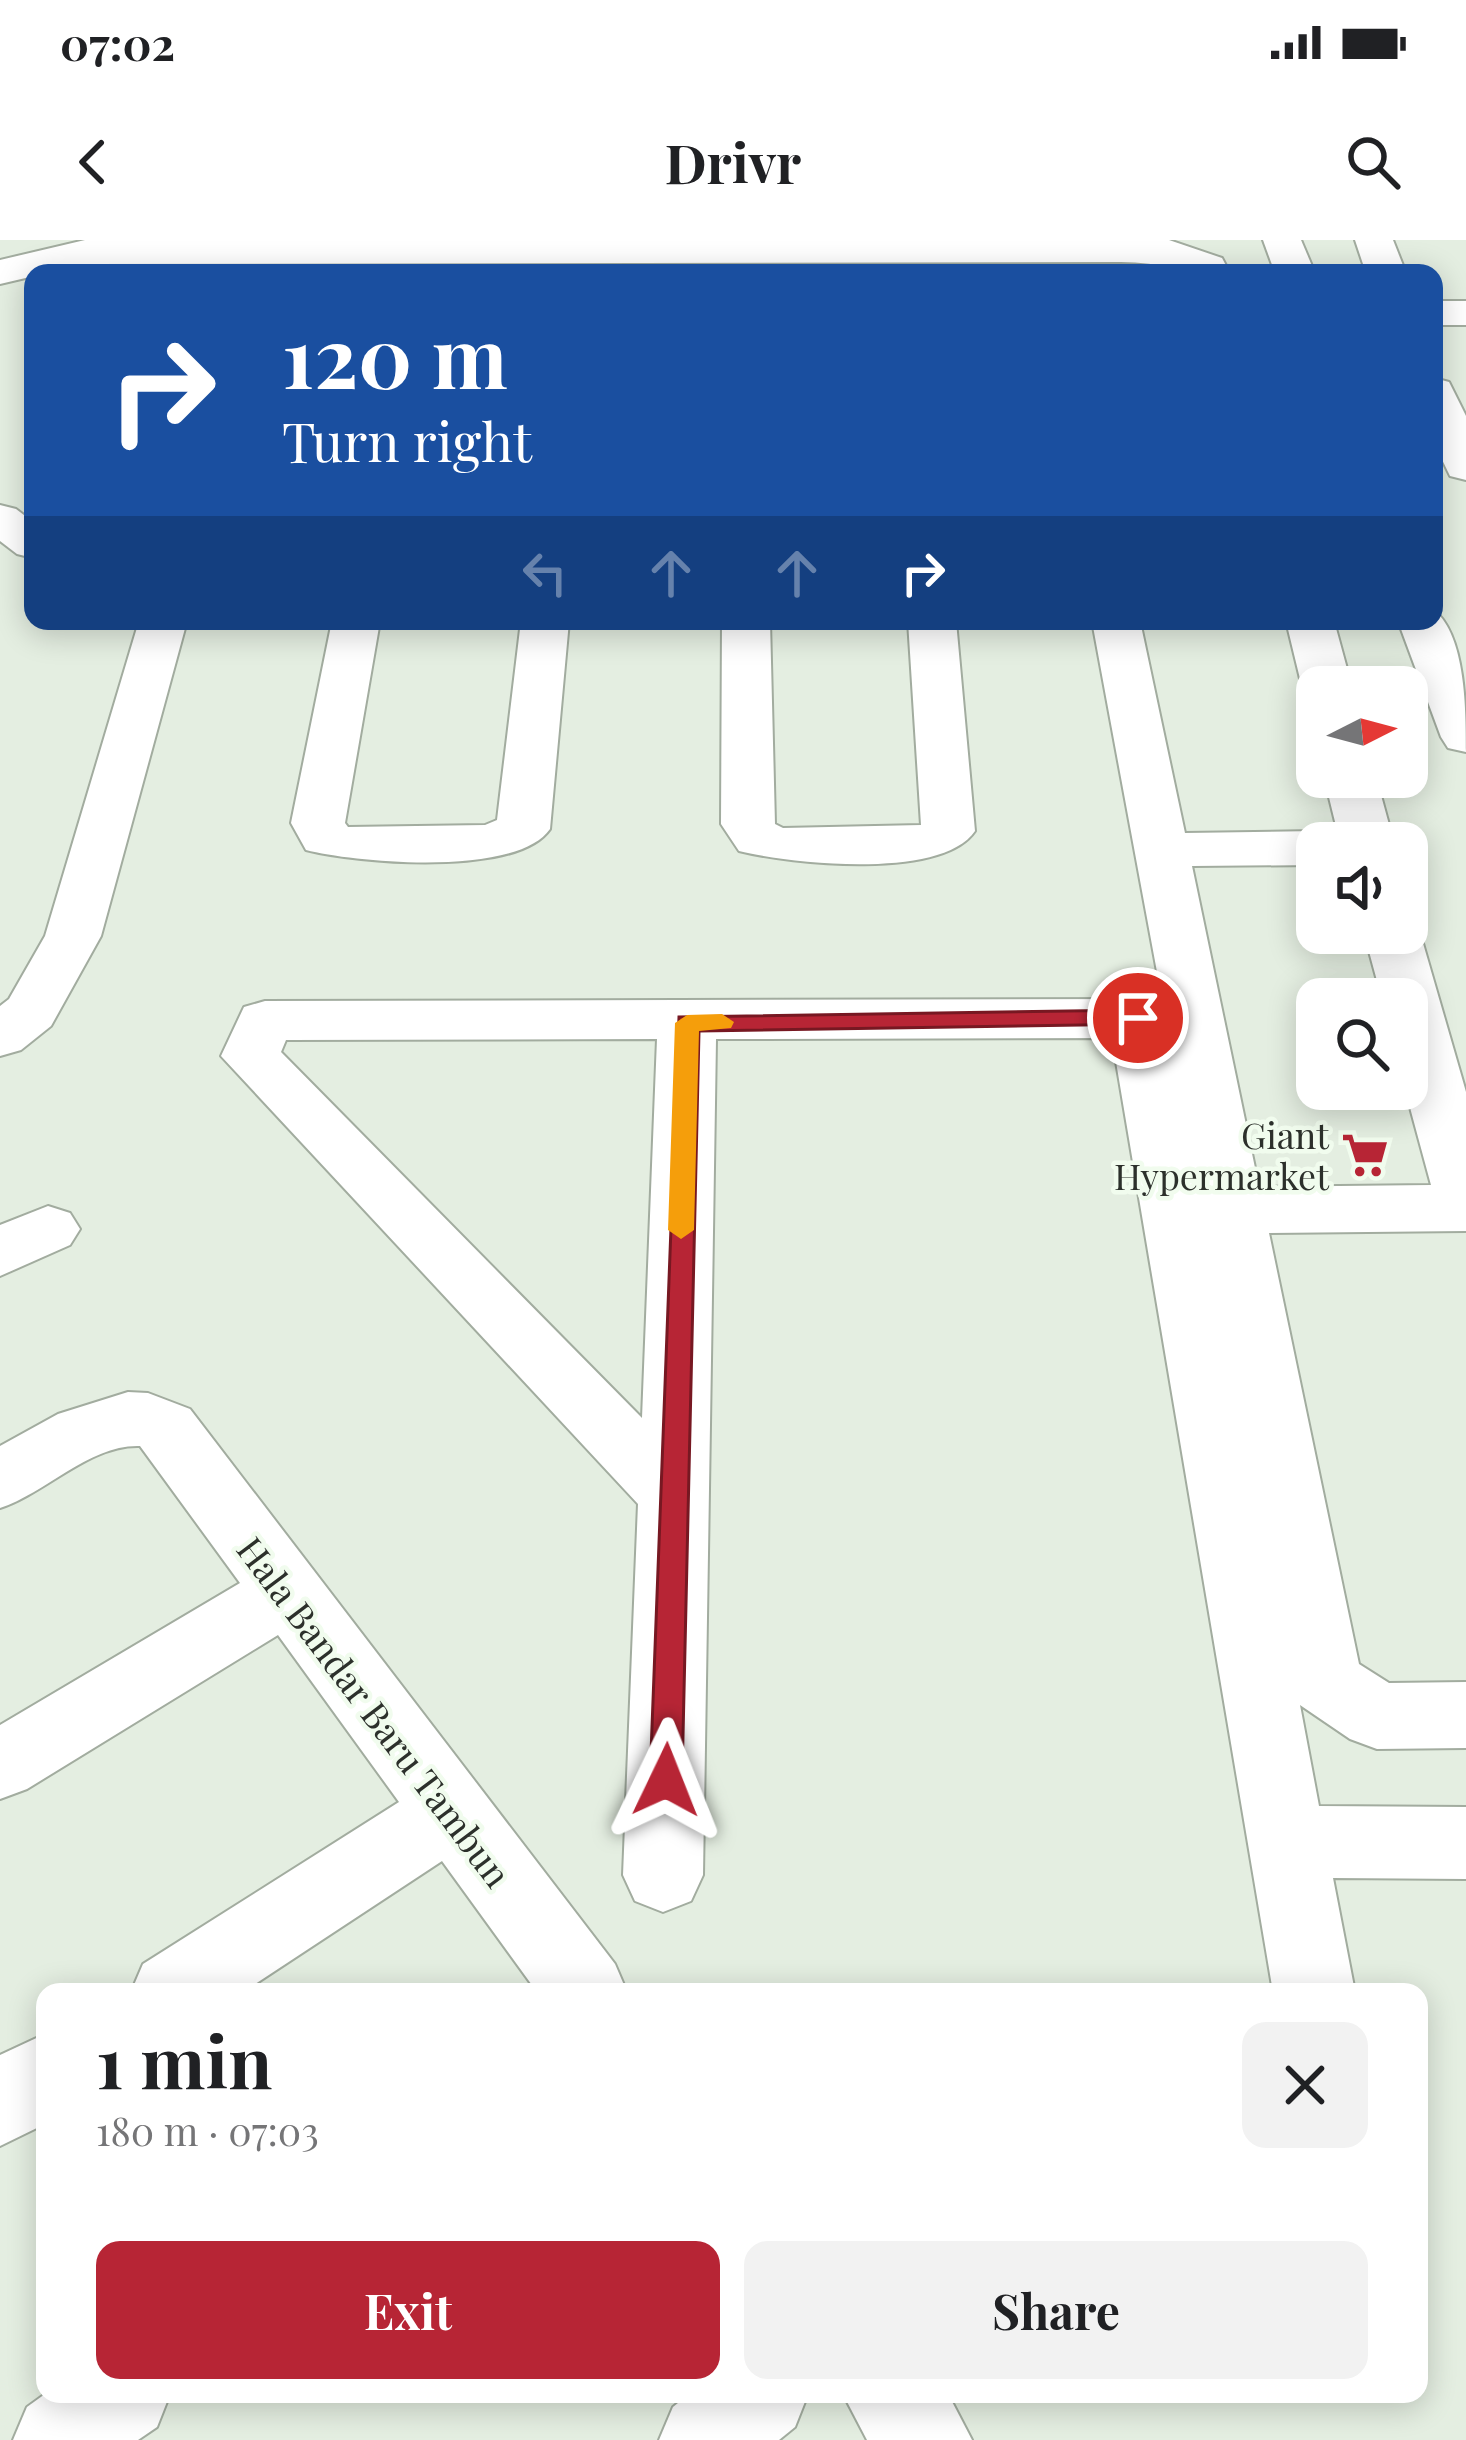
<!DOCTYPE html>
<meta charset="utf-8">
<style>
:root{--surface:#fff;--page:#f2f2f2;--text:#202124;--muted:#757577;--accent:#b72535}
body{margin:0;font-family:"Playfair Display",serif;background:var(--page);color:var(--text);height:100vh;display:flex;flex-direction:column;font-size:45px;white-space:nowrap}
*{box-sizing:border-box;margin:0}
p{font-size:39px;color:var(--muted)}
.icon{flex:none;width:66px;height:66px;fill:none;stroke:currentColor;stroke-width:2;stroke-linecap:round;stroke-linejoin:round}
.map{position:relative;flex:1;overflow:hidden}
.details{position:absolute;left:36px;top:1743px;width:1392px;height:420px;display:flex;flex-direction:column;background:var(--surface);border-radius:24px;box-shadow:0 6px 30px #0003}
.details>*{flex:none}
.hud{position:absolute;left:24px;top:24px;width:1419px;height:366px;border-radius:24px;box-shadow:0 6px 30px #0003;background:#1a4fa0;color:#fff;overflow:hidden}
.needle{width:78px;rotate:84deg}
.buttons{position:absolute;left:1296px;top:426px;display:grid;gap:24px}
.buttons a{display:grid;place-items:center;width:132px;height:132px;border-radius:24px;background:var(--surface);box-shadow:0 6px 30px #0003;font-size:60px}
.pin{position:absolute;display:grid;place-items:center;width:102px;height:102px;color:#fff;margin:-51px;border:6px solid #fff;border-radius:50%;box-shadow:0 3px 12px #0007}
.me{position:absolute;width:132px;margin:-66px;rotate:2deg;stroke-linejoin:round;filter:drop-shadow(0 0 9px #0008)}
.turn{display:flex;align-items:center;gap:42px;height:252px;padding:0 60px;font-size:54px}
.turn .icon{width:156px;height:156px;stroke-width:2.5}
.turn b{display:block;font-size:84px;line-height:102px}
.lanes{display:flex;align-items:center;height:114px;padding:0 60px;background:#0003;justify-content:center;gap:60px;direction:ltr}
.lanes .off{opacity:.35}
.round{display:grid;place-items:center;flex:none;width:126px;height:126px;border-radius:24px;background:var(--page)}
.summary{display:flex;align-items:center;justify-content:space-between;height:204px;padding:0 60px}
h1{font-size:72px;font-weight:700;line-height:90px}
.button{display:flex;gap:24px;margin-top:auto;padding:24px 60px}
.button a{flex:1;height:138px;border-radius:24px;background:var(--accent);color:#fff;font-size:48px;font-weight:700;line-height:138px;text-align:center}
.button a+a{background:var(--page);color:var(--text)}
.status{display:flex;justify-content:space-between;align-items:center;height:84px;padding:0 60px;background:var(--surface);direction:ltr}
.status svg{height:33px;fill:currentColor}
header{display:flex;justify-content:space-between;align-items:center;height:156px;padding:0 60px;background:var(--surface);font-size:54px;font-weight:700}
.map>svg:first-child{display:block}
</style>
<div class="status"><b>07:02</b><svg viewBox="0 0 49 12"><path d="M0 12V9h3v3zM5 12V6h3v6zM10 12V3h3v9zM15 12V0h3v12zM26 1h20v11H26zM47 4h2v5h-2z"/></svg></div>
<header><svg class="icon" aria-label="back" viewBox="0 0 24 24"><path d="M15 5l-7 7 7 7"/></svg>Drivr<svg class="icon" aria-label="search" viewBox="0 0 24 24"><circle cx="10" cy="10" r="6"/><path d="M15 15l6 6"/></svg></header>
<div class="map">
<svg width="1466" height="2200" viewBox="0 0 1466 2200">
<rect width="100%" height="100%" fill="#e4eee1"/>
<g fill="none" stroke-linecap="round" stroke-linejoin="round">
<defs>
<g id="minor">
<path d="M85 0H1169L1222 18 1230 33C1192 33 1159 22 1121 22L85 24 0 44V20Z"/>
<path d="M1263 0H1301L1315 33H1275Z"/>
<path d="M1355 0H1393L1406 33H1366Z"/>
<rect x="1434" y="61" width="32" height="24"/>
<path d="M1434 138 1449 142 1466 176V240L1450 236 1434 203Z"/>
<path d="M0 265 16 269 33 282V318L17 314 0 301Z"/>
<path d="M1434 370C1466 396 1466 471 1466 512L1448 508 1441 497 1398 381H1434Z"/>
<path d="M139 381H187L101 696 51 786 21 810 0 816V766L9 759 45 696Z"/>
<path d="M332 381H380L345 583 348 587 485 585 497 580 521 381H569L550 589C517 637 357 623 306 610L291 583Z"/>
<path d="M722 381H770L775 584 783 588 921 585 908 381H956L975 591C942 640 791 624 739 611L721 584Z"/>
<path d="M1092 381H1140L1185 593 1317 591 1336 596 1340 602 1324 537H1376L1394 603H1317V625L1192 626 1259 947 1431 945 1405 849 1407 759H1382L1364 693H1407V679L1412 680 1420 693 1466 852V991L1269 993 1359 1424 1389 1443 1466 1442V1508L1377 1509 1350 1499 1300 1465 1319 1566 1466 1567V1639L1333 1638 1355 1752H1273L1112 798 716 799 703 1635 691 1661 663 1672 635 1661 623 1635 638 1264 221 816 244 767 265 761 1138 759 1158 764 1165 775ZM657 799 642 1178 281 812 286 800Z"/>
<path d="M1286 381H1334L1352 447H1317V459L1309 458 1302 447Z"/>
<path d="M48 966 70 973 80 989 70 1005 0 1036V985Z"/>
<path d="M128 1152 148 1153 190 1169 615 1724 627 1752H537L442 1621 243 1752H131L143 1724 399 1562 278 1395 27 1549 0 1559V1485L240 1343 140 1206C90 1204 46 1253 0 1268V1206L58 1174Z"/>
<path d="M45 1794V1884L0 1906V1815Z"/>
<path d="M45 2154H170L157 2187 138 2200H13L27 2167Z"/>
<path d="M689 2154H808L795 2187 779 2200H659L673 2167Z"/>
<path d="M843 2154H948L972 2200H867Z"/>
</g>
</defs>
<!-- minor casing -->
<use href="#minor" stroke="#a2ac9f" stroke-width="4"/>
<!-- minor -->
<use href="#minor" fill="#fff" fill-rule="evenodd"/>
</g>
<!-- route -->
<path fill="#b72535" stroke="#771822" stroke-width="3" d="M1138 770 1146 772V784L699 791 682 1540 677 1551 666 1555 654 1551 650 1540 679 777Z"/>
<!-- slow -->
<path fill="#f59e0b" d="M722 774 734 782 731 788 699 791 694 990 681 999 668 990 675 783 687 775Z"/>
<!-- icons -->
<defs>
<symbol id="supermarket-bare" viewBox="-9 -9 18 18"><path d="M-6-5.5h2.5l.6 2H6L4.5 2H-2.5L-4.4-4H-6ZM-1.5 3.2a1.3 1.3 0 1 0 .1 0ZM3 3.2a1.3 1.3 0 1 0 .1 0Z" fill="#b72535" stroke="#f1fcee" stroke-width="2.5" paint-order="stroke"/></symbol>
</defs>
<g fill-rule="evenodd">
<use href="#supermarket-bare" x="1332" y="882" width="66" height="66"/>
</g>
<g text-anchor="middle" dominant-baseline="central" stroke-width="9" stroke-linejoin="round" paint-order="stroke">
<!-- poi labels -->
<g font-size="36" fill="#2c302b" stroke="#f1fcee" text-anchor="end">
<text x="1329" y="894">Giant<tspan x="1329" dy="41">Hypermarket</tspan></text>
</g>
<!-- street labels -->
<g font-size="36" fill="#2c302b" stroke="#f1fcee">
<text transform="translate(375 1471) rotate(53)">Hala Bandar Baru Tambun</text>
</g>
</g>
</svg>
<div class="buttons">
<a><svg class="needle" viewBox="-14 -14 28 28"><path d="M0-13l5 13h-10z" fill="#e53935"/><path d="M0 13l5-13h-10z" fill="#757577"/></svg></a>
<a><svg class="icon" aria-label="sound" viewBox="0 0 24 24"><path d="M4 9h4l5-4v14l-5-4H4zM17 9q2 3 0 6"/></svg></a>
<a><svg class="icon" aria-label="search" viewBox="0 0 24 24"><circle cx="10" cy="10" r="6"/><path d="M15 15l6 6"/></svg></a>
</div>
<div class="pin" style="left:1138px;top:778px;background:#d93025"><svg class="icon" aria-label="arrive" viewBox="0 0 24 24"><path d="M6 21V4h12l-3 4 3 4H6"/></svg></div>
<svg class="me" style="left:666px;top:1540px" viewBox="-20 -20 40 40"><path d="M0-17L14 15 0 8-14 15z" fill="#b72535" stroke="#fff" stroke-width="4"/></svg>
<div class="hud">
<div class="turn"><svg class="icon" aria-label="right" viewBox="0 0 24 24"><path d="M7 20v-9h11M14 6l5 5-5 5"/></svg><div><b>120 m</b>Turn right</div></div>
<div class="lanes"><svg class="icon off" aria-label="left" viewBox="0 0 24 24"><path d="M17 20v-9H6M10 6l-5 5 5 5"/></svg><svg class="icon off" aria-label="ahead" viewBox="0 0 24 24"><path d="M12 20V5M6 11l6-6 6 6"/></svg><svg class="icon off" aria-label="ahead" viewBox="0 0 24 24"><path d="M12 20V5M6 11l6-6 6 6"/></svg><svg class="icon" aria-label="right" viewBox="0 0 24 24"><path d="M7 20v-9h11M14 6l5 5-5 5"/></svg></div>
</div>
<section class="details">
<div class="summary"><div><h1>1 min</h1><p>180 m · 07:03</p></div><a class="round"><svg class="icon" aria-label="close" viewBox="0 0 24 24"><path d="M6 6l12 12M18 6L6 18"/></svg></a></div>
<div class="button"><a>Exit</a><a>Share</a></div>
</section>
</div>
